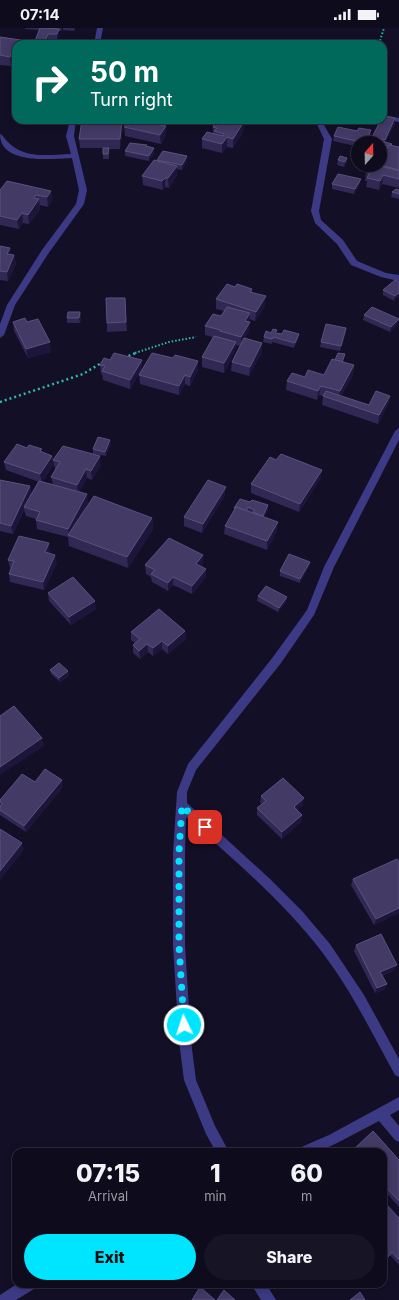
<!DOCTYPE html>
<style>
:root{--surface:#0e0b1c;--page:#171425;--text:#f1f3f6;--muted:#9b9ba3;--line:#2e2b3b;--accent:#00e5ff}
body{margin:0;font-family:Inter,sans-serif;background:var(--page);color:var(--text);height:100vh;display:flex;flex-direction:column;font-size:15px;white-space:nowrap}
*{box-sizing:border-box;margin:0}
p{font-size:13px;color:var(--muted)}
.icon{flex:none;width:22px;height:22px;fill:none;stroke:currentColor;stroke-width:2;stroke-linecap:round;stroke-linejoin:round}
.map{position:relative;flex:1;overflow:hidden}
.details{position:absolute;left:12px;top:1120px;width:375px;height:140px;display:flex;flex-direction:column;background:var(--surface);border-radius:12px;box-shadow:0 2px 10px #0003,0 0 0 1px var(--line)}
.details>*{flex:none}
.top-card{position:absolute;left:12px;top:12px;width:375px;height:84px;border-radius:12px;box-shadow:0 2px 10px #0003,0 0 0 1px var(--line);background:#00695c;color:#fff;overflow:hidden}
.needle{width:26px;rotate:20deg}
.tools{position:absolute;left:351px;top:108px;display:grid;gap:8px}
.tools a{display:grid;place-items:center;width:36px;height:36px;border-radius:50%;background:var(--surface);box-shadow:0 2px 10px #0003,0 0 0 1px var(--line);font-size:20px}
.pin{position:absolute;display:grid;place-items:center;width:34px;height:34px;color:#fff;margin:-17px;border-radius:8px;box-shadow:0 2px 6px #0006}
.me{position:absolute;width:44px;margin:-22px;rotate:356deg;stroke-linejoin:round;filter:drop-shadow(0 0 3px #0008)}
.turn{display:flex;align-items:center;gap:14px;height:84px;padding:0 12px;font-size:18px}
.turn .icon{width:52px;height:52px;stroke-width:2.5}
.turn b{display:block;font-size:28px;line-height:34px}
.eta{display:flex;justify-content:space-evenly;align-items:center;height:68px;text-align:center}
.eta b{font-size:24px;font-weight:800;line-height:28px}
.button{display:flex;gap:8px;margin-top:auto;padding:8px 12px}
.button a{flex:1;height:46px;border-radius:24px;background:var(--accent);color:#111;font-size:16px;font-weight:800;line-height:46px;text-align:center}
.button a+a{background:var(--page);color:var(--text)}
.status{display:flex;justify-content:space-between;align-items:center;height:28px;padding:0 20px;background:var(--surface);direction:ltr}
.status svg{height:11px;fill:currentColor}
.map>svg:first-child{display:block}
</style>
<div class="status"><b>07:14</b><svg viewBox="0 0 49 12"><path d="M0 12V9h3v3zM5 12V6h3v6zM10 12V3h3v9zM15 12V0h3v12zM26 1h20v11H26zM47 4h2v5h-2z"/></svg></div>
<div class="map">
<svg width="399" height="1272" viewBox="0 0 399 1272">
<rect width="100%" height="100%" fill="#130f26"/>
<g fill="none" stroke-linecap="round" stroke-linejoin="round">
<!-- path-far1 -->
<g stroke="#2fb8b0" stroke-width="2" stroke-dasharray="1.5 2" stroke-linecap="butt">
<path d="M379 16 384 0"/>
<path d="M135 325 169 314 196 309"/>
</g>
<!-- path -->
<g stroke="#2fb8b0" stroke-width="2.5" stroke-dasharray="2 3" stroke-linecap="butt">
<path d="M124 330 138 324"/>
<path d="M0 374 83 346 103 334"/>
</g>
<!-- street -->
<g fill="#3d3a85" fill-rule="evenodd">
<path d="M97 0H103L100 16H94Z"/>
<path d="M383 87 399 90V94L383 91Z"/>
<path d="M70 92H76L74 108 87 162 84 176 48 226 15 277 4 307 0 310V296L7 277 42 222 76 176 79 162 72 130C51 131 0 137 0 106L2 107C20 132 43 127 71 126L66 108Z"/>
<path d="M315 92H321L332 111 319 183 321 192 343 212 357 233 386 245 399 247V253L381 249 351 237 337 216 315 195 311 183 324 111Z"/>
<path d="M399 400V412L334 539 314 587 281 635 196 742 187 764V775L270 851 302 883 330 916 364 967 399 1031V1049L395 1047C372 1005 351 962 322 924 283 873 233 831 186 789L185 825V917L191 1013 196 1052 215 1098 229 1124H216L206 1106 184 1052 179 1013 173 917V825L177 764 188 736 273 629 307 582 324 539 395 403Z"/>
<path d="M399 1069V1082L390 1087 399 1098V1114L395 1112 379 1093 337 1115 318 1124H297L299 1120 329 1107Z"/>
<path d="M17 1256H36L34 1261 16 1272H0V1267Z"/>
<path d="M251 1256H266L276 1272H261Z"/>
</g>
</g>
<!-- wall -->
<g fill="#312854">
<path d="M25 0H62L61 3H59V6L57 11H48L47 16H36L35 13 39 2 25 1Z"/>
<path d="M63 0H75L74 3 63 2Z"/>
<path d="M0 9 21 12 22 16H16V33H14L11 38 0 37Z"/>
<path d="M395 90V95L385 114 392 116V118L399 119V160L382 156 379 162 366 159 367 153H365L366 143 378 137H380L386 123 380 122 381 116H380V115L371 114 372 109Z"/>
<path d="M82 92H122L123 99 120 121H109V131H103V120H80L79 111Z"/>
<path d="M244 92 243 104 233 120 227 119 222 125 202 120V111L213 105V99Z"/>
<path d="M247 92H258L257 94Z"/>
<path d="M166 98V107L161 116 125 108 124 99Z"/>
<path d="M371 102V107L367 115H358V116H356L355 118 333 113 334 108 357 103Z"/>
<path d="M154 120V125L149 133 125 128V123Z"/>
<path d="M187 128V133L182 142 177 141V147L169 160 165 159 163 162 143 157 142 148 157 133V132Z"/>
<path d="M347 130V135L344 139 337 137 338 132Z"/>
<path d="M332 156H360L354 166 332 161Z"/>
<path d="M0 162 51 163 52 173 48 179 40 177V181L29 196 23 195 19 201 0 197Z"/>
<path d="M399 162V171L391 169 392 164Z"/>
<path d="M0 218 11 226 14 227 16 236 8 253 0 252Z"/>
<path d="M399 254 394 273 383 267V262Z"/>
<path d="M235 259 252 261V264L265 278 255 293 249 291V303L245 310 262 315V324L249 348 231 343 232 334 240 318 236 317 235 323 224 345 202 339V329L213 309 205 307V298L221 288 224 283 216 281V271Z"/>
<path d="M125 270 127 303 107 304V295Z"/>
<path d="M80 284 81 289 80 295H67V290Z"/>
<path d="M364 287 398 296 390 304 363 292Z"/>
<path d="M13 294H27L51 324 28 330 14 303Z"/>
<path d="M346 300V305L340 323 320 319 321 314Z"/>
<path d="M277 302 276 305 282 306H299L298 311 294 320 272 314V316L263 314 264 309Z"/>
<path d="M345 326 344 331 343 334 354 337 353 347 341 368 369 377 390 368 388 376 378 396 322 377 323 368 319 367 317 372 286 362 287 353 305 349 324 347 335 332Z"/>
<path d="M110 332H142V341L130 361 103 352 102 346H101L100 337Z"/>
<path d="M198 342 190 358 185 356 179 367 140 356 139 347Z"/>
<path d="M111 416 106 428 93 426V421Z"/>
<path d="M42 424 52 428 54 436 42 454 53 456 51 449 56 442 55 441 53 432 101 437 92 452 87 450 79 464 88 474 81 487 152 490 153 501 128 540 69 518 68 509 37 501 36 492V491L26 488 24 482 13 506 0 503V452L30 458 31 466 39 454 6 442 4 434Z"/>
<path d="M276 432 322 442 320 451 299 484 251 465V456Z"/>
<path d="M225 467 202 505 184 498V489Z"/>
<path d="M250 474 268 477V482L264 489 277 503 267 522 224 506 225 498 234 482V480Z"/>
<path d="M50 524V525L57 535 44 562 10 554 9 546 11 540H10L8 532Z"/>
<path d="M310 534 309 538 300 555 280 548V543Z"/>
<path d="M203 536 201 538 206 541V549L192 566 173 557 168 563 152 554 151 549 146 546 145 537Z"/>
<path d="M48 565 96 581 71 597 49 573Z"/>
<path d="M258 568 287 569 286 574 278 584 257 573Z"/>
<path d="M185 603 186 611 168 626 162 621 153 628 148 624 140 631 133 625V617L135 615 131 612V604Z"/>
<path d="M50 642 68 643 69 648 60 654 51 646Z"/>
<path d="M35 754 63 759 26 804 0 787V778L1 777 0 772Z"/>
<path d="M261 768 303 777 297 782 302 787 301 794 282 811 257 787V780L262 776 260 775Z"/>
<path d="M399 834V885L374 897 351 857 353 851Z"/>
<path d="M356 917 395 942 382 948 387 956 384 962 375 965 354 923Z"/>
<path d="M373 1103 399 1132V1179L383 1161V1124H352L353 1122Z"/>
<path d="M383 1173 399 1190V1237L390 1227 383 1235Z"/>
</g>
<!-- shaded-wall -->
<g fill="#1d163a">
<path d="M59 1V6L57 11V6Z"/>
<path d="M48 6V11L47 16H45V14Z"/>
<path d="M13 23 14 33 11 38 10 29Z"/>
<path d="M395 90V95L384 117 385 112Z"/>
<path d="M122 92 123 99 120 121V111Z"/>
<path d="M242 92H244L243 104 233 120V111Z"/>
<path d="M166 98V107L161 116 160 107Z"/>
<path d="M371 102V107L367 115H366V113Z"/>
<path d="M227 109V119L222 125V116Z"/>
<path d="M154 120V125L149 133V128Z"/>
<path d="M187 128V133L182 142V137Z"/>
<path d="M347 130V135L344 139 345 134Z"/>
<path d="M177 138V147L169 160 168 150Z"/>
<path d="M383 147 382 156 379 162 380 153Z"/>
<path d="M165 150V159L163 162 162 153Z"/>
<path d="M361 151 360 156 354 166 355 161Z"/>
<path d="M51 163 52 173 48 179 47 169Z"/>
<path d="M36 167 37 174 39 171 40 181 29 196 28 187 34 170Z"/>
<path d="M22 185 23 195 19 201 17 192Z"/>
<path d="M10 220 11 229 7 226Z"/>
<path d="M14 227 16 236 8 253 7 244Z"/>
<path d="M399 265V269L394 273 395 268Z"/>
<path d="M266 268 265 278 255 293 256 284Z"/>
<path d="M80 284 81 289 80 295 79 290Z"/>
<path d="M250 285 249 294 245 293Z"/>
<path d="M399 291 398 296 390 304 391 299Z"/>
<path d="M250 294 249 303 241 318V309Z"/>
<path d="M346 300V305L340 323 341 318Z"/>
<path d="M299 306 298 311 294 320 295 315Z"/>
<path d="M50 314 51 324 28 330 26 321Z"/>
<path d="M236 314 235 323 224 345V335Z"/>
<path d="M262 315V324L249 348 250 339Z"/>
<path d="M142 332V341L130 361V352Z"/>
<path d="M198 333V342L190 358V349Z"/>
<path d="M354 337 353 347 338 372 340 363Z"/>
<path d="M185 347V356L179 367V358Z"/>
<path d="M321 358 319 367 317 372 318 363Z"/>
<path d="M390 368 388 376 378 396 379 387Z"/>
<path d="M110 412 111 416 106 428 105 424Z"/>
<path d="M52 428 54 436 42 455 40 446Z"/>
<path d="M100 428 101 437 92 452 91 443Z"/>
<path d="M86 441 87 450 78 466 77 457Z"/>
<path d="M322 442 320 451 299 484 300 476Z"/>
<path d="M30 458 31 466 24 479V481L13 506 11 498Z"/>
<path d="M226 459 225 467 202 505 203 496Z"/>
<path d="M87 466 88 474 70 508 69 507 68 501Z"/>
<path d="M268 477V482L262 492 263 488Z"/>
<path d="M152 490 153 501 128 540 127 529Z"/>
<path d="M278 494 277 503 267 522V513Z"/>
<path d="M49 515 50 524 46 532 45 524Z"/>
<path d="M55 527 57 535 44 562 43 554Z"/>
<path d="M203 527V536L196 544V536Z"/>
<path d="M310 534 309 538 300 555V551Z"/>
<path d="M206 541V549L192 566V558Z"/>
<path d="M173 549V557L168 563V555Z"/>
<path d="M287 569 286 574 278 584 279 580Z"/>
<path d="M95 573 96 581 71 597 69 589Z"/>
<path d="M185 603 186 611 168 626V618Z"/>
<path d="M162 613V621L153 628V620Z"/>
<path d="M147 616 148 624 140 631 139 623Z"/>
<path d="M68 643 69 648 60 654 59 650Z"/>
<path d="M42 710 44 718 0 747V739Z"/>
<path d="M62 752 63 759 26 804 24 798Z"/>
<path d="M304 770 303 777 293 786 294 779Z"/>
<path d="M302 787 301 794 282 811V804Z"/>
<path d="M22 815 24 822 0 852V843Z"/>
<path d="M399 880V885L374 897 376 891Z"/>
<path d="M397 937 395 942 378 949 380 944Z"/>
<path d="M387 956 384 962 375 965 377 960Z"/>
</g>
<!-- building -->
<g fill="#433a66" stroke="#5a527e">
<path d="M40 0H45L59 1 57 6H48L45 14 35 13Z"/>
<path d="M0 9 21 12 19 16H16V24L13 23 10 29 0 27Z"/>
<path d="M383 88 395 90 385 112 372 109 381 92H383Z"/>
<path d="M82 92H122L120 111H79Z"/>
<path d="M129 92H139L166 98 160 107 124 99Z"/>
<path d="M217 92H242L241 94 243 95 233 111 227 109 222 116 202 111 207 104 223 108 224 106 214 103 217 100 213 99Z"/>
<path d="M338 99 357 103 359 100 371 102 366 113 357 111 356 113 334 108Z"/>
<path d="M382 113 392 116 391 117H389L388 118 381 117Z"/>
<path d="M130 115 147 117 146 118 154 120 149 128 125 123Z"/>
<path d="M389 117 399 119V142L380 137V133Z"/>
<path d="M103 120H109L108 126H103Z"/>
<path d="M163 123 187 128 182 137 157 132Z"/>
<path d="M340 128 347 130 345 134 338 132Z"/>
<path d="M154 132 177 138 168 150H165L162 153 142 148Z"/>
<path d="M370 137H377L399 143V151L383 147 380 153 367 150 370 144 366 143Z"/>
<path d="M338 146 361 151 355 161 332 156Z"/>
<path d="M7 153 51 163 47 169 36 167 34 170 39 171 28 187 22 185 17 192 0 188V162Z"/>
<path d="M396 161 399 162V166L392 164Z"/>
<path d="M0 218 10 220 7 226 14 227 7 244 0 243Z"/>
<path d="M395 252 399 254V265L395 268 383 262Z"/>
<path d="M227 256 235 259 237 256 252 261 250 264 266 268 256 284 216 271Z"/>
<path d="M106 270H125L126 294 107 295Z"/>
<path d="M227 279 250 285 245 293 250 294 241 309 220 303 221 302 205 298 213 286 221 288Z"/>
<path d="M372 279 399 291 391 299 364 287Z"/>
<path d="M68 284H80L79 290H67Z"/>
<path d="M25 290 27 294 38 291 50 314 26 321 13 294Z"/>
<path d="M326 296 346 300 341 318 321 314Z"/>
<path d="M273 301 277 302 275 305 282 306 284 302 299 306 295 315 273 309 272 311 264 309 266 303 271 305Z"/>
<path d="M214 308 236 314 224 335 202 329Z"/>
<path d="M244 310 262 315 250 339 232 334Z"/>
<path d="M114 325 142 332 130 352 102 343 105 338 100 337 104 330 110 332Z"/>
<path d="M152 325 173 330 175 327 198 333 190 349 185 347 179 358 139 347Z"/>
<path d="M338 325 345 326 342 334 335 332Z"/>
<path d="M332 331 354 337 340 363 321 358 318 363 287 353 292 345 305 349 308 342 324 347Z"/>
<path d="M326 363 369 377 376 363 390 368 379 387 323 368Z"/>
<path d="M98 409 110 412 105 424 93 421Z"/>
<path d="M17 416 27 420 29 417 42 421 40 423 52 428 40 446 4 434Z"/>
<path d="M63 418 100 428 91 443 86 441 77 457 51 449 60 434 53 432Z"/>
<path d="M281 426 322 442 300 476 251 456 270 429 276 432Z"/>
<path d="M0 452 30 458 11 498 0 495Z"/>
<path d="M208 452 226 459 203 496 184 489Z"/>
<path d="M39 453 87 466 68 501 36 492 40 484 24 479Z"/>
<path d="M94 468 152 490 127 529 68 507Z"/>
<path d="M240 471 250 474 252 472 268 477 263 488 253 484 255 482 248 479 246 483 236 479 235 480H234Z"/>
<path d="M236 479 278 494 267 513 225 498Z"/>
<path d="M19 508 49 515 45 524 55 527 43 554 9 546 14 533 8 532Z"/>
<path d="M169 510 203 527 196 536 206 541 192 558 173 549 168 555 151 546 155 542 145 537Z"/>
<path d="M289 526 310 534 300 551 280 543Z"/>
<path d="M73 549 95 573 69 589 48 565Z"/>
<path d="M266 558 287 569 279 580 258 568Z"/>
<path d="M159 581 185 603 168 618 162 613 153 620 147 616 139 623 133 617 140 611 131 604Z"/>
<path d="M59 635 68 643 59 650 50 642Z"/>
<path d="M14 678 42 710 0 739V688Z"/>
<path d="M45 741 62 752 24 798 0 782V778L2 775 0 774V772L22 746 35 754Z"/>
<path d="M283 750 304 770 294 779 302 787 282 804 257 780 266 773 261 768Z"/>
<path d="M0 801 22 815 0 843Z"/>
<path d="M397 831 399 834V880L376 891 353 851Z"/>
<path d="M381 906 397 937 380 944 387 956 377 960 356 917Z"/>
<path d="M373 1103 399 1132V1173L383 1156V1124H355L353 1122Z"/>
<path d="M383 1173 399 1190V1232L392 1224 384 1234 383 1233Z"/>
<path d="M200 1259 215 1272H192Z"/>
<path d="M224 1262 235 1272H217Z"/>
<path d="M360 1264 365 1272H350Z"/>
</g>
<g fill="none" stroke-linecap="round" stroke-linejoin="round">
<!-- route -->
<path stroke="#00e5ff" stroke-width="7" stroke-dasharray="0 12.6" d="M184 997 179 917V824L182 778 205 799"/>
</g>
</svg>
<div class="tools">
<a><svg class="needle" viewBox="-14 -14 28 28"><path d="M0-13l5 13h-10z" fill="#e53935"/><path d="M0 13l5-13h-10z" fill="#9b9ba3"/></svg></a>
</div>
<div class="pin" style="left:205px;top:799px;background:#d93025"><svg class="icon" aria-label="arrive" viewBox="0 0 24 24"><path d="M6 21V4h12l-3 4 3 4H6"/></svg></div>
<svg class="me" style="left:184px;top:997px" viewBox="-20 -20 40 40"><circle r="17" fill="#00e5ff" stroke="#fff" stroke-width="3"/><path d="M0-11L8 9 0 5-8 9z" fill="#fff"/></svg>
<div class="top-card">
<div class="turn"><svg class="icon" aria-label="right" viewBox="0 0 24 24"><path d="M7 20v-9h11M14 6l5 5-5 5"/></svg><div><b>50 m</b>Turn right</div></div>
</div>
<section class="details">
<div class="eta">
<div><b>07:15</b><p>Arrival</p></div>
<div><b>1</b><p>min</p></div>
<div><b>60</b><p>m</p></div>
</div>
<div class="button"><a>Exit</a><a>Share</a></div>
</section>
</div>
